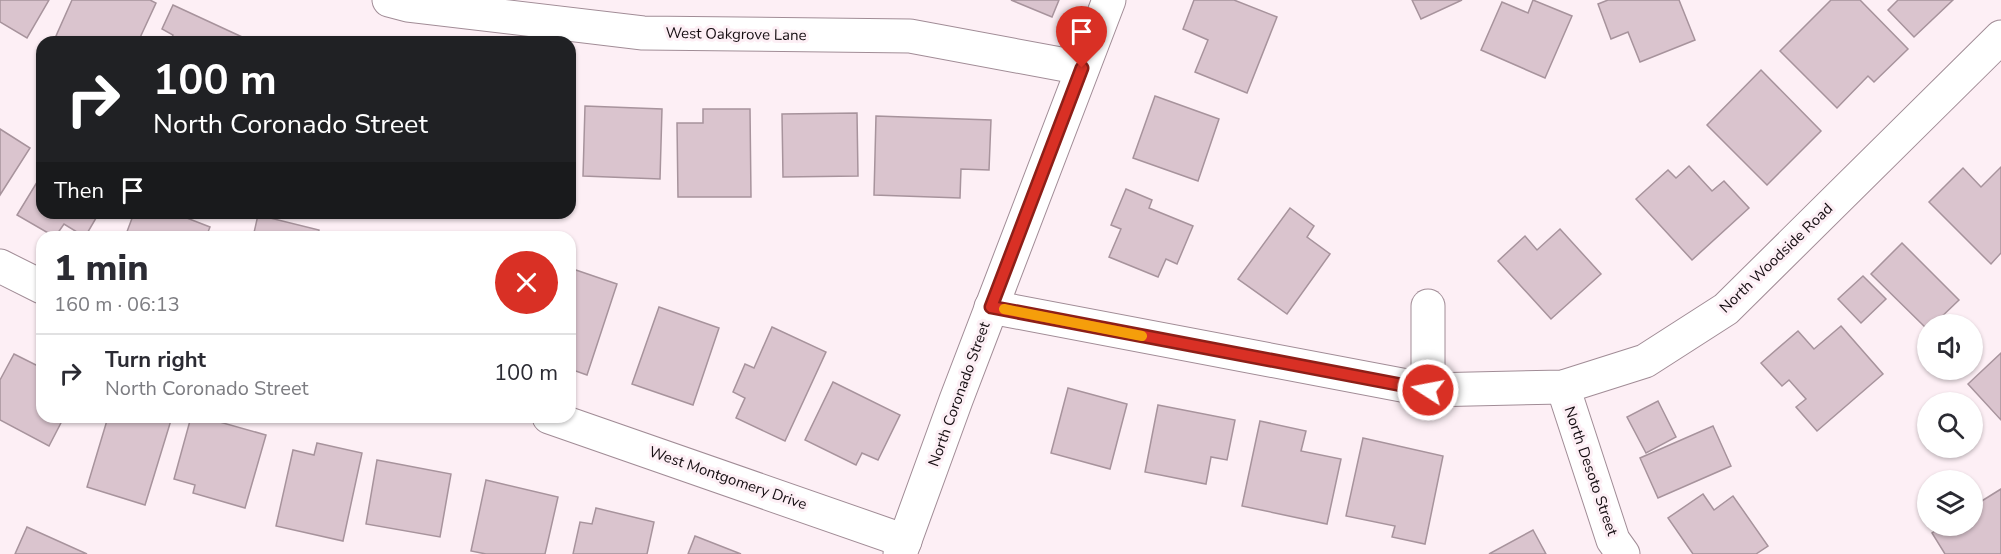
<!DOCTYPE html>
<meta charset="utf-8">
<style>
:root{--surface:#fff;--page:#f2f2f3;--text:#2b2b33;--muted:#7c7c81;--line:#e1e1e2}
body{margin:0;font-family:"Nunito Sans",sans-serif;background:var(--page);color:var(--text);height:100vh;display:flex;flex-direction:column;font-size:22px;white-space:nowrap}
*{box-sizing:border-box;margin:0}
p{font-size:20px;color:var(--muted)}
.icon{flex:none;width:33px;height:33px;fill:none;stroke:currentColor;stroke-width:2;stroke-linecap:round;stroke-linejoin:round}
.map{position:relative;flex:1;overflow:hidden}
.details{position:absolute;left:36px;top:231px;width:540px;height:192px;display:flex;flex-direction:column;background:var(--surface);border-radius:18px;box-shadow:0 2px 4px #0004}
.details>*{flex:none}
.guide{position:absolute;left:36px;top:36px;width:540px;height:183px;border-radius:18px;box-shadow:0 2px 4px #0004;background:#202124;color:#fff;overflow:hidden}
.buttons{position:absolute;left:1917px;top:314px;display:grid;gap:12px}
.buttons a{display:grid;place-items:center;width:66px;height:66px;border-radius:50%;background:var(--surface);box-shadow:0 2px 4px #0004;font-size:30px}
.pin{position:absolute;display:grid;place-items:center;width:51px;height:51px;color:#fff;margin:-62px -26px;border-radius:50% 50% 50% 0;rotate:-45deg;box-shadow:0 0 6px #0007}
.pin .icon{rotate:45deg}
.me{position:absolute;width:66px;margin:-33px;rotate:281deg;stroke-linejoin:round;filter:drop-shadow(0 0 4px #0008)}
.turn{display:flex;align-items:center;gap:21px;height:126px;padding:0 18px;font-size:27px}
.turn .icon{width:78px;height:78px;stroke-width:2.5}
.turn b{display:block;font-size:42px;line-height:51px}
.then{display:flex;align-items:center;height:57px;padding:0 18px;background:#0003;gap:12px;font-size:22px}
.round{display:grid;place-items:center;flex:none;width:63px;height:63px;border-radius:32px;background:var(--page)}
.head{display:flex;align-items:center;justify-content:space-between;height:102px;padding:0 18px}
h1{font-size:36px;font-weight:800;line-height:45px}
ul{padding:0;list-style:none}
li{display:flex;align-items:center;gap:18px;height:78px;padding:0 18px;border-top:2px solid var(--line)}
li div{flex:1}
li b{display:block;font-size:22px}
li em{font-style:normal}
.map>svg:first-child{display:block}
</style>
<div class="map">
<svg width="2001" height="554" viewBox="0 0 2001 554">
<rect width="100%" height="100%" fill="#fdeff5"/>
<!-- building -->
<g fill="#dac4ce" stroke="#a7939c" stroke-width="1.5">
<path d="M0 0H49L27 38 0 22Z"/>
<path d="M72 0H150L156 3 138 42H68L56 36Z"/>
<path d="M1011 0H1059L1052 17Z"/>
<path d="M1194 0H1234L1277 17 1247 93 1195 72 1208 40 1183 29Z"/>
<path d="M1412 0H1462L1421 19Z"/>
<path d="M1533 0 1572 16 1545 78 1481 50 1502 2 1528 13Z"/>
<path d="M1608 0H1679L1695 40 1640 62 1628 32 1611 39 1598 4Z"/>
<path d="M1831 0H1860L1908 49 1874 82 1868 76 1837 108 1780 51Z"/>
<path d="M1898 0H1953L1914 37 1888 10Z"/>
<path d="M173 5 253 42H170L173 35 162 29Z"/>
<path d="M1761 70 1821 131 1767 185 1707 125Z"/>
<path d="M1155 96 1219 119 1198 181 1133 158Z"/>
<path d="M585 106 662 109 660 179 583 176Z"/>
<path d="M703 109H750L751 197H678L677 123H703Z"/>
<path d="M857 113 858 176 783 177 782 114Z"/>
<path d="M876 116 991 120 989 170 961 169 960 198 874 195Z"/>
<path d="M0 129 30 148 0 195Z"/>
<path d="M1689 166 1712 191 1724 181 1749 208 1692 260 1636 199 1668 170 1676 178Z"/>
<path d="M2001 167V253L1991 264 1929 202 1963 168 1981 187Z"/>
<path d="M42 174V213H99L85 237 64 224 55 237 17 215Z"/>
<path d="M1126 189 1152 200 1149 208 1193 226 1177 264 1166 259 1158 277 1109 257 1121 229 1111 225Z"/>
<path d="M1290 208 1314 226 1307 237 1330 254 1287 314 1238 279Z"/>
<path d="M134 213H174L210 227 206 237H125Z"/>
<path d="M258 215 319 230 318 237H253Z"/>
<path d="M1560 229 1601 274 1551 319 1498 261 1525 236 1537 250Z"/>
<path d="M1902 243 1959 300 1934 324H1928V330L1871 274Z"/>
<path d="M570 268 617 284 587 375 570 369Z"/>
<path d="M1863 276 1886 299 1861 323 1838 299Z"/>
<path d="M659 307 719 328 693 405 632 384Z"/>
<path d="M1841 326 1883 374 1817 431 1796 407 1806 399 1789 380 1782 386 1761 363 1798 331 1814 349Z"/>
<path d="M772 327 826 352 785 441 736 418 745 398 733 392 745 364 754 368Z"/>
<path d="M2001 353V420L1968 384Z"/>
<path d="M14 354 42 368V417H64L49 446 0 420V380Z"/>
<path d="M833 382 900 415 878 460 862 453 856 465 805 440Z"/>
<path d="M1068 388 1127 404 1110 469 1051 453Z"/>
<path d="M1658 401 1676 437 1646 453 1627 417Z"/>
<path d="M1158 405 1235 420 1227 460 1211 457 1206 484 1145 472Z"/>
<path d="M108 417H172L145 505 87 487Z"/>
<path d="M191 417H202L266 435 245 508 193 493 195 485 174 479Z"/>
<path d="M1260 421 1306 431 1301 451 1341 459 1327 524 1242 506Z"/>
<path d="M1713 426 1731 466 1658 498 1640 458Z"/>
<path d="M1363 438 1443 456 1425 544 1392 537 1395 526 1346 516Z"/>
<path d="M317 443 362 453 343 541 276 526 293 450 314 455Z"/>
<path d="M377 460 451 474 440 537 366 524Z"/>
<path d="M486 480 558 497 545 554H486L471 551Z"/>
<path d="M2001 489V554H1945L1932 533 1944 525H1972V507Z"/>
<path d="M1703 494 1714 510 1733 496 1768 546 1756 554H1693L1668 518Z"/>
<path d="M596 508 654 522 647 554H573L580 522 592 524Z"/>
<path d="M27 527 87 554H15Z"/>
<path d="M1533 530 1546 554H1489Z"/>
<path d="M695 536 741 554H688Z"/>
</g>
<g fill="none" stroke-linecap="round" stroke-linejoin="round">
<defs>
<g id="minor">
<path d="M389 0 408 5 643 33 910 36 1082 68"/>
<path d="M0 266 42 287"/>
<path d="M1428 306V390"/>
<path d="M991 307 1428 390 1563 387 1645 361 1726 309 2001 37"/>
<path d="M1563 387 1613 540 1623 554"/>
<path d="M549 417 905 541"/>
<path d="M900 554 956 400 1109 0"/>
</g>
</defs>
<!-- minor casing -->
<use href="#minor" stroke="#a18c96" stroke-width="35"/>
<!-- minor -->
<use href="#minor" stroke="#fff" stroke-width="33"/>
</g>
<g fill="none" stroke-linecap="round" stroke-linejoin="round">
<defs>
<path id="route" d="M1082 68 991 307 1428 390"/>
</defs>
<!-- route casing -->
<use href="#route" stroke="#8d1f18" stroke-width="15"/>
<!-- route -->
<use href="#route" stroke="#d93025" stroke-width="10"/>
<!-- slow -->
<path stroke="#f59e0b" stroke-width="10" d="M1004 309 1142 336"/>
</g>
<g text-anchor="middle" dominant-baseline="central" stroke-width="6" stroke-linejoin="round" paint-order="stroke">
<!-- street labels -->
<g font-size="15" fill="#150d11" stroke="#fdeff5">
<text transform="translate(736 34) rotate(1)">West Oakgrove Lane</text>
<text transform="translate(1776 258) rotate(-44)">North Woodside Road</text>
<text transform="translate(959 394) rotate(-70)">North Coronado Street</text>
<text transform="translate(1591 471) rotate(71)">North Desoto Street</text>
<text transform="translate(728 478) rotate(19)">West Montgomery Drive</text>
</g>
</g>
</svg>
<div class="buttons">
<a><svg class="icon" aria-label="sound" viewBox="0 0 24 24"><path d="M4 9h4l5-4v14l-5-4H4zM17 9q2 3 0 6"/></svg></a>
<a><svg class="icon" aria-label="search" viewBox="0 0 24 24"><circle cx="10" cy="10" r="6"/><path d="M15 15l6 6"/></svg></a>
<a><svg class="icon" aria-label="layers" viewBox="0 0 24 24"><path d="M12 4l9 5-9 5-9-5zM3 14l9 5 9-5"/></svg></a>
</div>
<div class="pin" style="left:1082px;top:68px;background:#d93025"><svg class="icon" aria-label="arrive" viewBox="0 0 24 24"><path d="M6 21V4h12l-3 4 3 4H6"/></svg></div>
<svg class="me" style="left:1428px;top:390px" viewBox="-20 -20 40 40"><circle r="17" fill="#d93025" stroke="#fff" stroke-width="3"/><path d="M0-11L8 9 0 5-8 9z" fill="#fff"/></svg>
<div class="guide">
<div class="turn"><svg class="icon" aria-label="right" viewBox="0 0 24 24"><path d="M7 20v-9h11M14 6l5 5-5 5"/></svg><div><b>100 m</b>North Coronado Street</div></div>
<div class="then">Then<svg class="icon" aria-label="arrive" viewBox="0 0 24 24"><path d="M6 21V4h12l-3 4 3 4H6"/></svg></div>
</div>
<section class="details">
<div class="head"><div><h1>1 min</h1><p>160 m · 06:13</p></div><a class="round" style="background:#d93025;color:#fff"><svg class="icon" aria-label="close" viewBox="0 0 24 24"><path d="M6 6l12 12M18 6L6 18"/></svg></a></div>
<ul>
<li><svg class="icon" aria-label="right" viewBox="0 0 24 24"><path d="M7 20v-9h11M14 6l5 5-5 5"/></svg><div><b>Turn right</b><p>North Coronado Street</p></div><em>100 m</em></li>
</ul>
</section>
</div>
